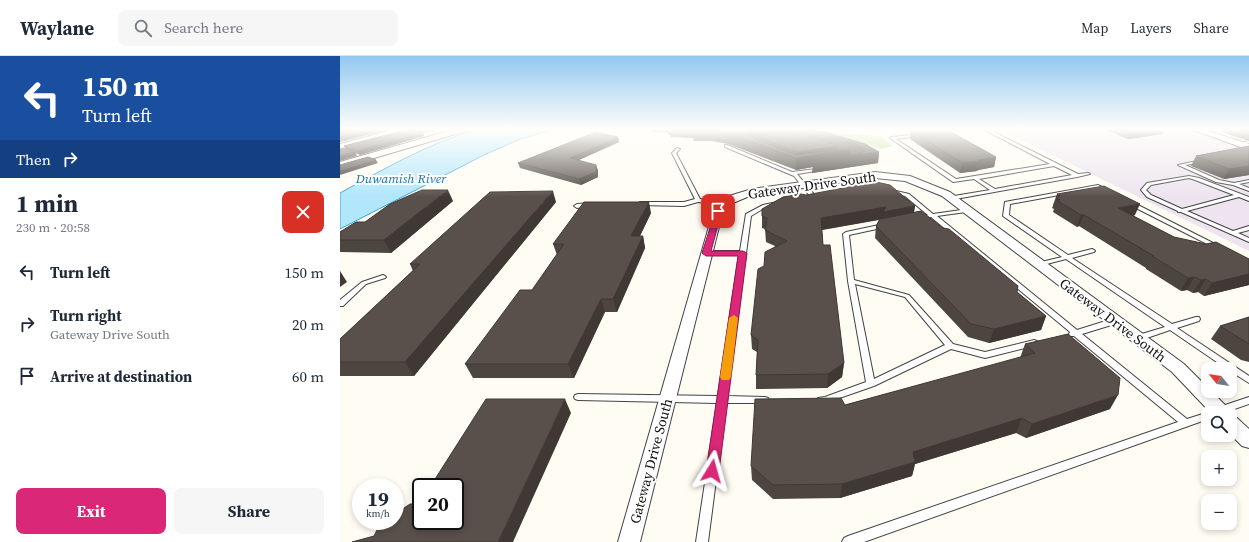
<!DOCTYPE html>
<meta charset="utf-8">
<style>
:root{--surface:#fff;--page:#f6f6f7;--text:#1f2937;--muted:#747a83;--line:#e0e1e3;--accent:#db2777}
body{margin:0;font-family:"Source Serif 4",serif;background:var(--page);color:var(--text);height:100vh;display:flex;flex-direction:column;font-size:15px;white-space:nowrap}
*{box-sizing:border-box;margin:0}
p{font-size:13px;color:var(--muted)}
.icon{flex:none;width:22px;height:22px;fill:none;stroke:currentColor;stroke-width:2;stroke-linecap:round;stroke-linejoin:round}
.map{position:relative;flex:1;overflow:hidden}
.drawer{display:flex;flex-direction:column;background:var(--surface);width:340px}
.drawer>*{flex:none}
.hud{background:#1a4fa0;color:#fff;overflow:hidden}
.needle{width:26px;rotate:300deg}
.controls{position:absolute;left:861px;top:306px;display:grid;gap:8px}
.controls a{display:grid;place-items:center;width:36px;height:36px;border-radius:8px;background:var(--surface);box-shadow:0 2px 6px #0003;font-size:20px}
.speed{position:absolute;left:12px;top:422px;display:flex;gap:8px;font-size:20px;font-weight:700;text-align:center}
.speed>*{display:grid;place-content:center;width:52px;height:52px;border-radius:50%;background:var(--surface);box-shadow:0 2px 6px #0003;line-height:1}
.speed small{font-size:10px;font-weight:400}
.speed .limit{border:2px solid #111;border-radius:6px;background:#fff;color:#111}
.pin{position:absolute;display:grid;place-items:center;width:34px;height:34px;color:#fff;margin:-17px;border-radius:8px;box-shadow:0 2px 6px #0006}
.me{position:absolute;width:44px;margin:-22px;rotate:8deg;stroke-linejoin:round;filter:drop-shadow(0 0 3px #0008)}
.turn{display:flex;align-items:center;gap:14px;height:84px;padding:0 16px;font-size:18px}
.turn .icon{width:52px;height:52px;stroke-width:2.5}
.turn b{display:block;font-size:28px;line-height:34px}
.then{display:flex;align-items:center;height:38px;padding:0 16px;background:#0003;gap:8px;font-size:15px}
.round{display:grid;place-items:center;flex:none;width:42px;height:42px;border-radius:8px;background:var(--page)}
.summary{display:flex;align-items:center;justify-content:space-between;height:68px;padding:0 16px}
h1{font-size:24px;font-weight:700;line-height:30px}
.action{display:flex;gap:8px;margin-top:auto;padding:8px 16px}
.action a{flex:1;height:46px;border-radius:8px;background:var(--accent);color:#fff;font-size:16px;font-weight:700;line-height:46px;text-align:center}
.action a+a{background:var(--page);color:var(--text)}
ul{padding:0;list-style:none}
li{display:flex;align-items:center;gap:12px;height:52px;padding:0 16px}
li div{flex:1}
li b{display:block;font-size:15px}
li em{font-style:normal}
header{display:flex;align-items:center;gap:24px;box-sizing:border-box;height:56px;padding:0 20px;background:var(--surface);border-bottom:1px solid var(--line)}
header strong{font-size:19px}
nav{display:flex;gap:22px;margin-inline-start:auto;font-size:14px}
.search{width:280px;height:36px;background:var(--page);display:flex;align-items:center;gap:10px;box-sizing:border-box;padding:0 14px;border-radius:8px;color:var(--muted);font-size:15px}
main{display:flex;flex:1;min-height:0}
.map>svg:first-child{display:block}
</style>
<header>
<strong>Waylane</strong>
<div class="search"><svg class="icon" aria-label="search" viewBox="0 0 24 24"><circle cx="10" cy="10" r="6"/><path d="M15 15l6 6"/></svg>Search here</div>
<nav><a>Map</a><a>Layers</a><a>Share</a></nav>
</header>
<main>
<section class="drawer">
<div class="hud">
<div class="turn"><svg class="icon" aria-label="left" viewBox="0 0 24 24"><path d="M17 20v-9H6M10 6l-5 5 5 5"/></svg><div><b>150 m</b>Turn left</div></div>
<div class="then">Then<svg class="icon" aria-label="right" viewBox="0 0 24 24"><path d="M7 20v-9h11M14 6l5 5-5 5"/></svg></div>
</div>
<div class="summary"><div><h1>1 min</h1><p>230 m · 20:58</p></div><a class="round" style="background:#d93025;color:#fff"><svg class="icon" aria-label="close" viewBox="0 0 24 24"><path d="M6 6l12 12M18 6L6 18"/></svg></a></div>
<ul>
<li><svg class="icon" aria-label="left" viewBox="0 0 24 24"><path d="M17 20v-9H6M10 6l-5 5 5 5"/></svg><div><b>Turn left</b></div><em>150 m</em></li>
<li><svg class="icon" aria-label="right" viewBox="0 0 24 24"><path d="M7 20v-9h11M14 6l5 5-5 5"/></svg><div><b>Turn right</b><p>Gateway Drive South</p></div><em>20 m</em></li>
<li><svg class="icon" aria-label="arrive" viewBox="0 0 24 24"><path d="M6 21V4h12l-3 4 3 4H6"/></svg><div><b>Arrive at destination</b></div><em>60 m</em></li>
</ul>
<div class="action"><a>Exit</a><a>Share</a></div>
</section>
<div class="map">
<svg width="909" height="486" viewBox="0 0 909 486">
<rect width="100%" height="100%" fill="#fffcf3"/>
<!-- industrial -->
<path fill="#ede4ef" d="M659 73H846L909 94V195Z"/>
<!-- forest -->
<path fill="#bde096" d="M492 77 540 80 553 90 541 93Z"/>
<!-- water -->
<path fill="#b2e6fc" stroke="#33a4d9" d="M138 73H216L180 83 144 99 0 173V137C44 113 89 87 138 73Z"/>
<g fill="none" stroke-linecap="round" stroke-linejoin="round">
<defs>
<g id="service">
<path d="M643 73H648L738 118 748 117 750 118 737 121 610 144 607 142 608 141 650 134 634 123 613 126 550 82 552 81 581 78V80H580L556 83 616 123 710 108ZM714 110 732 119 655 133 639 123Z"/>
<path d="M909 85V87L898 89 896 88Z"/>
<path d="M385 89H387L452 116 484 112V114H482L457 118 477 142 474 144 472 143 454 120 385 91Z"/>
<path d="M337 92 340 93 336 97 360 143 385 147V149L358 146 344 150 298 149 297 148 300 146H344L355 143 332 97Z"/>
<path d="M862 104H864V106L845 109 879 124 894 127 909 124V126L899 128 909 132V135L893 129 876 126 838 109Z"/>
<path d="M849 120 859 122 909 141V145L899 141 847 155 893 175 909 170V174L898 177 909 182V186L841 156H838V155L807 141 801 134 807 127ZM849 122 855 124 894 139 842 153 811 139 806 134 811 129Z"/>
<path d="M758 129 768 134V136H764L757 132 670 148 669 159 728 199 752 193 754 194 755 195 754 196 732 202 832 268 856 261H859L860 263 859 265 837 272 909 320V327L890 315V313H887L830 274 801 284H795L794 282 795 280 825 271 726 203 699 210 697 209 696 208 697 207 722 201 663 160 665 146Z"/>
<path d="M552 134 569 138 593 158 628 153V155L626 156 597 160 737 274 772 263H778L779 265 778 267 742 278 847 363 869 356 870 354 909 341V348L883 357H868V363L524 486H502L504 482 508 480 838 366 734 280H730L729 278 730 276 591 161H587L586 160 588 159 565 140 550 137V135Z"/>
<path d="M790 145 879 190 880 191 877 193 875 192 788 148 787 147Z"/>
<path d="M437 146 440 148 439 149 426 151 411 160 387 340 425 341 428 342 429 344 428 346 425 347H386L368 486H356L377 347 238 344 235 343 234 341 235 339 238 338 378 340 399 199H367L364 197 367 195H400L406 158 423 149Z"/>
<path d="M251 147 254 149 253 150 237 152 234 150 237 148Z"/>
<path d="M544 168 547 170 546 171 509 179 514 224 569 239 613 288 645 296 694 284 697 285 698 287 697 289 645 302 611 293 534 330 485 347 478 346 477 344 478 342 485 341 526 326 508 225 503 178 506 176ZM515 228 565 241 605 289 534 323Z"/>
<path d="M43 219 45 220 46 221 45 222 26 228 3 250H0V244L22 226Z"/>
</g>
<g id="minor">
<path d="M115 73H127L126 75 0 112V106Z"/>
<path d="M851 73H862L909 88V94Z"/>
<path d="M535 116 570 120 610 136 844 308 868 332V335H871L888 352 891 357 890 359V357H871L832 316 602 140 565 125 535 122 412 139 393 147 383 155 300 486H278L374 153 381 145 389 140 412 133Z"/>
<path d="M890 360 897 362 909 373V392L902 390 890 378Z"/>
</g>
<path id="tertiary" d="M56 73H72L71 75 0 94V88Z"/>
</defs>
<!-- service casing -->
<use href="#service" stroke="#434343" stroke-width="2"/>
<!-- minor casing -->
<use href="#minor" stroke="#434343" stroke-width="2"/>
<!-- tertiary casing -->
<use href="#tertiary" stroke="#434343" stroke-width="2"/>
<!-- service -->
<use href="#service" fill="#fff" fill-rule="evenodd"/>
<!-- minor -->
<use href="#minor" fill="#fff" fill-rule="evenodd"/>
<!-- tertiary -->
<use href="#tertiary" fill="#fff" fill-rule="evenodd"/>
</g>
<!-- wall -->
<g fill="#4d4540">
<path d="M70 73H97L83 77 84 80 20 99 15 97 17 100 6 93 4 90Z"/>
<path d="M312 73H476L539 96 538 107 472 117 473 111 456 114 388 88 372 85H354L353 82 331 81V79H328V77L313 76Z"/>
<path d="M763 73H825L822 78 788 83Z"/>
<path d="M882 73H909V84H906L881 76Z"/>
<path d="M571 74 656 101 654 111 638 114 637 115 620 117 570 83Z"/>
<path d="M278 81 279 86 239 104 258 114V121L241 129 180 112 178 107Z"/>
<path d="M909 90V119L884 123 851 110 856 100Z"/>
<path d="M717 138 795 159 793 160 834 181 909 203V229L864 240 858 236 853 237 847 234 841 235 806 213V212L739 170 737 171 713 156 714 153 712 152 713 150V149Z"/>
<path d="M466 139 575 150 574 156 677 236 706 260 701 274 649 287 628 281 535 182 536 170 539 164 482 174 483 189 504 307 502 321 487 332 416 333V319L417 296 412 293 411 279 424 210 435 190 426 186 425 173 422 172V160Z"/>
<path d="M113 145 51 197 0 196V176L25 166Z"/>
<path d="M216 146 74 320H0V283L73 215 70 208Z"/>
<path d="M311 157 300 180H303L305 192 277 256H265L234 322H133L125 308 192 234 217 199 213 188Z"/>
<path d="M909 261V306L901 304 871 283 880 270Z"/>
<path d="M685 288 770 353 686 382 676 377 575 408 572 420 500 442 433 443 412 424 411 410 505 349 680 302Z"/>
</g>
<!-- shaded-wall -->
<g fill="#3f3834">
<path d="M35 73H51L0 86V82Z"/>
<path d="M83 73H97L83 77 84 80 20 99 17 95Z"/>
<path d="M426 73H458V80H417L418 85 406 79 407 76 409 75Z"/>
<path d="M815 73H825L822 78 788 83 791 76Z"/>
<path d="M278 81 279 86 232 107 230 102Z"/>
<path d="M498 90V95L510 93V100L539 96 538 107 472 117 473 111 456 114V102H457V96Z"/>
<path d="M15 96 17 100 0 105V100Z"/>
<path d="M656 101 654 111 638 114 637 115 620 117 622 107 638 104Z"/>
<path d="M36 104 38 107 0 119V115Z"/>
<path d="M256 109 258 114V121L241 129 239 123Z"/>
<path d="M909 110V119L884 123 889 113Z"/>
<path d="M108 134 113 145 51 197 44 184Z"/>
<path d="M213 135 216 146 74 320 65 306Z"/>
<path d="M309 146 311 157 294 192 291 180Z"/>
<path d="M800 148 795 159 773 164 778 152Z"/>
<path d="M575 150 573 161 542 163 481 174V162L546 151Z"/>
<path d="M741 159H744L739 170 737 171Z"/>
<path d="M303 180 305 192 277 256 273 243Z"/>
<path d="M0 215 7 226 0 231Z"/>
<path d="M909 218V229L864 240 872 227Z"/>
<path d="M854 221 847 234 841 235 848 222Z"/>
<path d="M866 223 858 236 853 237 861 224Z"/>
<path d="M261 243 265 256 234 322 228 308Z"/>
<path d="M706 260 701 274 649 287 654 273Z"/>
<path d="M504 307 502 321 487 332 488 318Z"/>
<path d="M778 339 770 353 686 382 692 368Z"/>
<path d="M225 343 231 357 173 486H158Z"/>
<path d="M682 362 676 377 575 408 572 420 500 442 502 428 573 396Z"/>
</g>
<!-- building -->
<g fill="#5a504b" stroke="#3f3834">
<path d="M0 73H35L0 82Z"/>
<path d="M70 73H83L77 75 83 77 17 95 4 90Z"/>
<path d="M353 73H426L409 75 407 76 406 79 456 99 510 93 456 102 387 77 371 74 352 75Z"/>
<path d="M469 73H476L525 88 539 96 473 105 522 97 525 94 515 87Z"/>
<path d="M576 73H587L589 74 595 73H606L656 101 638 104 640 105 622 107 571 74Z"/>
<path d="M783 73H815L791 76Z"/>
<path d="M457 75 498 90 457 96 417 80Z"/>
<path d="M256 76 278 81 230 102 256 109V116L239 123 178 107Z"/>
<path d="M909 90V110L889 113 856 100Z"/>
<path d="M4 92 15 96 0 100V93Z"/>
<path d="M28 101 36 104 0 115V109Z"/>
<path d="M536 126 550 129 575 150 543 156 546 151 481 162 483 189H490L504 307 488 318 416 319 418 284 411 279 418 213 424 210 425 196 447 185 425 174 427 162 422 160V153L443 141 461 138 466 139Z"/>
<path d="M764 130 800 148 778 152 834 181 866 188 876 186 909 203V218L872 227 866 223 861 224 854 221 848 222 812 200H814L744 159H741L716 144H720L716 141 720 140 717 138Z"/>
<path d="M82 134H108L44 184H0V176L16 166H25L50 148Z"/>
<path d="M213 135 65 306H0V283L80 208H70L150 136Z"/>
<path d="M244 146H309L291 180H303L273 243H261L228 308H125L180 234H192L224 188H213Z"/>
<path d="M581 155 603 172 609 173 678 230 677 236 706 260 654 273 631 268 536 170 540 163Z"/>
<path d="M909 261V288L880 270Z"/>
<path d="M728 278 780 322 778 339 692 368 682 362 573 396 575 406 502 428 433 429 411 410 415 343 501 342 505 349 695 297 685 288Z"/>
<path d="M146 343H225L158 486H12L34 480 39 470 45 465H55V458L70 448H79L81 445V465H115V431H90Z"/>
</g>
<!-- sky -->
<linearGradient id="sky" x2="0" y2="1"><stop stop-color="#92c8f0"/><stop offset="0.52" stop-color="#fffefa"/><stop offset="1" stop-color="#fffefa" stop-opacity="0"/></linearGradient>
<rect width="909" height="141" fill="url(#sky)"/>
<!-- route -->
<path fill="#db2777" stroke="#8e194d" d="M376 153 382 155 371 195H403L407 197 379 415 377 419 372 420 368 419 366 415 398 200H366L362 197Z"/>
<!-- slow -->
<path fill="#f59e0b" d="M394 259 398 262 391 321 389 324H382L380 321 389 262Z"/>
<g text-anchor="middle" dominant-baseline="central" stroke-width="4" stroke-linejoin="round" paint-order="stroke">
<!-- far-water labels -->
<g font-size="13" font-style="italic" fill="#0c75af" stroke="#fff">
<text x="61" y="122">Duwamish River</text>
</g>
<!-- street labels -->
<g font-size="14" fill="#101010" stroke="#fff">
<text transform="translate(472 129) rotate(-8)">Gateway Drive South</text>
<text transform="translate(773 264) rotate(37)">Gateway Drive South</text>
<text transform="translate(311 405) rotate(-75)">Gateway Drive South</text>
</g>
</g>
</svg>
<div class="controls">
<a><svg class="needle" viewBox="-14 -14 28 28"><path d="M0-13l5 13h-10z" fill="#e53935"/><path d="M0 13l5-13h-10z" fill="#747a83"/></svg></a>
<a><svg class="icon" aria-label="search" viewBox="0 0 24 24"><circle cx="10" cy="10" r="6"/><path d="M15 15l6 6"/></svg></a>
<a>+</a>
<a>−</a>
</div>
<div class="speed"><div>19<small>km/h</small></div><div class="limit">20</div></div>
<div class="pin" style="left:378px;top:155px;background:#d93025"><svg class="icon" aria-label="arrive" viewBox="0 0 24 24"><path d="M6 21V4h12l-3 4 3 4H6"/></svg></div>
<svg class="me" style="left:372px;top:415px" viewBox="-20 -20 40 40"><path d="M0-17L14 15 0 8-14 15z" fill="#db2777" stroke="#fff" stroke-width="4"/></svg>
</div>
</main>
